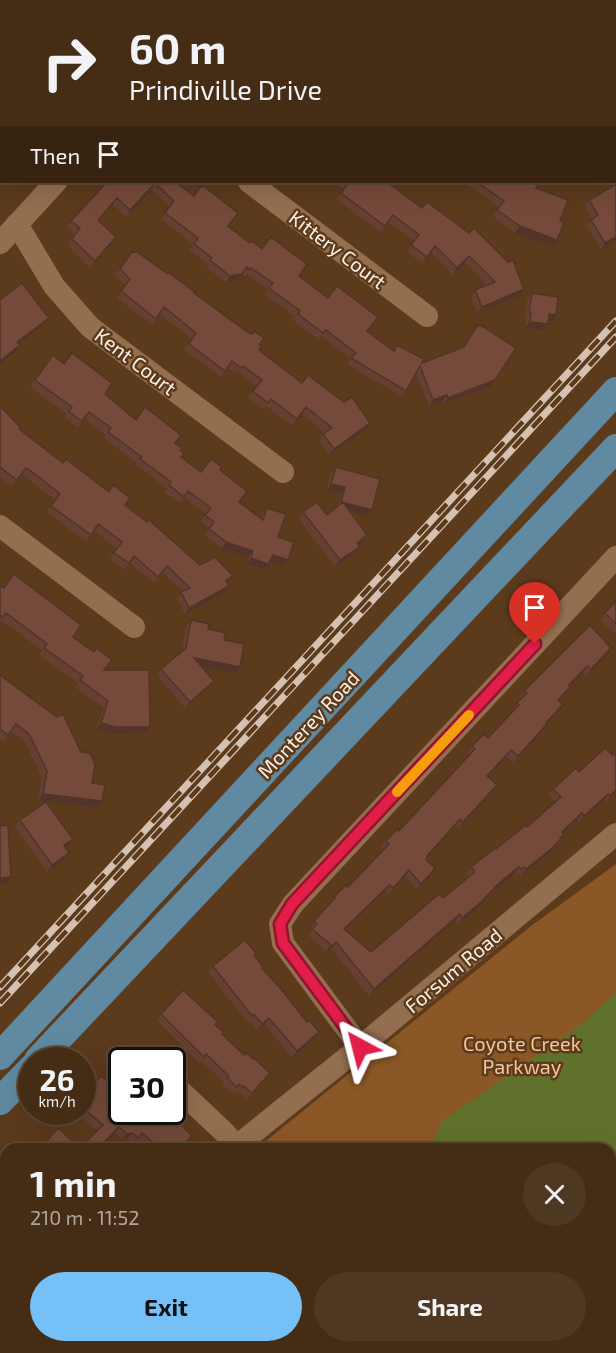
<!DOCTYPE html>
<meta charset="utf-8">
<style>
:root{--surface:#452c15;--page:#4f3822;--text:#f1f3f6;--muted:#b0a7a0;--line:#5d4834;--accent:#75c0f6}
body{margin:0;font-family:"Exo 2",sans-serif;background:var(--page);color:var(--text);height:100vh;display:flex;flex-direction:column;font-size:22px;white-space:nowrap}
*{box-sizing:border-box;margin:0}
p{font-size:20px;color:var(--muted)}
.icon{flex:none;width:33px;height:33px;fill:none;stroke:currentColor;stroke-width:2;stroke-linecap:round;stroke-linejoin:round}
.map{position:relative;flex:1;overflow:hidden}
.panel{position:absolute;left:0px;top:1143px;width:616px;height:210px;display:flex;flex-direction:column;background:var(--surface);border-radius:18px 18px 0 0;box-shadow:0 6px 24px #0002,0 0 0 2px var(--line)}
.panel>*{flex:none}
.guide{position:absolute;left:0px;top:0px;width:616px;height:183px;box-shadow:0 6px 24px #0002,0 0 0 2px var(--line);background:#452c15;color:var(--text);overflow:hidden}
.speed{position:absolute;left:18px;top:1047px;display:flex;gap:12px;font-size:30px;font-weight:700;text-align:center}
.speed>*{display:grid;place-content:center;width:78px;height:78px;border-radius:50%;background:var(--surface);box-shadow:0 6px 24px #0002,0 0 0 2px var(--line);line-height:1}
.speed small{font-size:15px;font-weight:400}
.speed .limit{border:3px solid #111;border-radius:9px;background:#fff;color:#111}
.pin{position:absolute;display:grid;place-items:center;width:51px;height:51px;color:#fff;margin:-62px -26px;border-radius:50% 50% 50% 0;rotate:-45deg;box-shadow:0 0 6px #0007}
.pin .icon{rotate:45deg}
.me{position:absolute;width:66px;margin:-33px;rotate:322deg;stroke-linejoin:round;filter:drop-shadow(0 0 4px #0008)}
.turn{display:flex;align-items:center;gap:21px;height:126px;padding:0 30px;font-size:27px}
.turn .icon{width:78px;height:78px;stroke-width:2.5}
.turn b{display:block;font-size:42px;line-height:51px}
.then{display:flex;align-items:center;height:57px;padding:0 30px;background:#0003;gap:12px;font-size:22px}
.round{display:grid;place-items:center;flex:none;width:63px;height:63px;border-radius:32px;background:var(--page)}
.headline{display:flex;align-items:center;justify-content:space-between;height:102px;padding:0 30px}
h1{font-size:36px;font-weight:700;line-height:45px}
.cta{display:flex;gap:12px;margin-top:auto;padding:12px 30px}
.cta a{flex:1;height:69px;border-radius:36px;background:var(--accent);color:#111;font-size:24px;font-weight:700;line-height:69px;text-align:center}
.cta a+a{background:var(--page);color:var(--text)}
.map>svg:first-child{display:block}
</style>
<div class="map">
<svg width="616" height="1353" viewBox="0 0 616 1353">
<rect width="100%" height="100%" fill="#5c3a1c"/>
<!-- green -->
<path fill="#8b5726" d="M616 864V1353H0V1302L6 1308V1347H610V1149H256L531 926Z"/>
<!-- water -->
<path fill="#60712b" d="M616 992V1353H167L175 1347H610V1149H430L441 1122 579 1026Z"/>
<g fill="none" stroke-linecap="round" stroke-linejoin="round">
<!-- minor -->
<g stroke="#936e4f" stroke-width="22">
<path d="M359 0 361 2"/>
<path d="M223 2 224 0"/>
<path d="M249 182 427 316"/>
<path d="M17 224 54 286 90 327 283 472"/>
<path d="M0 243 56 182"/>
<path d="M0 526 134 627"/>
<path d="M360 1047 283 943 280 924 293 904 616 557"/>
<path d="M172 1083 225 1133 236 1146"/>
<path d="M233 1149 360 1047 616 834"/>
<path d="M0 1179 6 1185"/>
</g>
<!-- major -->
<g stroke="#5f8aa2" stroke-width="28">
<path d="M0 1056 616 391"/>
<path d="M38 1060 616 448"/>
<path d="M0 1101 32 1068"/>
</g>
<defs>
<g id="rail">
<path d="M0 987 616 321"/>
<path d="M0 1003 616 337"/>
</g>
</defs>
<!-- rail casing -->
<use href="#rail" stroke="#d4c1b2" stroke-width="7"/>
<!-- rail -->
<use href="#rail" stroke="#5c3a1c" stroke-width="4.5" stroke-dasharray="14" stroke-linecap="butt"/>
</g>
<!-- wall -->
<g fill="#654032">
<path d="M424 0H498L500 2H426Z"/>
<path d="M579 0H616V32L615 31V2H581Z"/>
<path d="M615 68 616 69V142L615 139Z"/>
<path d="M2 115V172L0 170V116Z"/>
<path d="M616 176V240L601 250 587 226 592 219 585 206 589 200 612 187 614 182H615Z"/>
<path d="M107 182H175L228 226 250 243 299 276 393 350 397 345 422 363 491 386 443 404 442 402 429 407 416 373 402 397 347 364 351 359 321 336 319 340 293 320 296 317 265 294 268 289 247 274 246 276 242 274 237 280 226 282 206 267 208 264 189 250 193 245 161 219 170 207 151 190 126 217 112 204 98 220 116 237 112 243 90 267 67 245 75 235 67 227 71 221Z"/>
<path d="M335 182H387L520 296 477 313 471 297 475 290 487 285 465 263 453 275 430 252 422 263 407 252 414 241 388 222 380 232 336 199 344 188Z"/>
<path d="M464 182H540L536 188 560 221 553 247 515 233 493 216 499 207Z"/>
<path d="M132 252 194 293 259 345V350L366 430 329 455 319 440 325 433 301 413 292 425 266 406 263 409 248 398 257 386 238 372 236 374 228 368 221 377 184 350 192 339 160 314 152 325 117 298 126 286 115 275Z"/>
<path d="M532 293 552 322 548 321 543 330 525 328 526 319H525L527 300Z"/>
<path d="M53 355 105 394 136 420 176 443 180 450 181 457 201 472 220 470 239 502 261 519 262 515 267 508 278 537 283 566 269 562 264 570 247 564 249 557 222 549 205 535 209 528 201 522 206 514 184 498 180 503 164 492 167 488 136 465 137 463 104 438 106 435 84 418 78 428 64 418 67 414 30 387Z"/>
<path d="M0 406 19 429 63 463 125 505 200 565 229 582 228 583 225 592 185 614 177 599 183 591 163 573 154 583 130 563 124 570 110 559 117 548 94 531 86 541 46 512 55 500 27 478 21 474 12 486 0 477Z"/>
<path d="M336 467 372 510 367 516 350 512 367 535 363 541 358 545 355 553 335 567 299 519 303 512 327 515 337 507 341 494 327 490 331 474Z"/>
<path d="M0 585 73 637 105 670 146 733 110 734 96 729 104 708 75 687 78 683 39 655 42 650 1 620 0 621Z"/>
<path d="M616 601V634L600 620Z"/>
<path d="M191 620 208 629 235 674 202 667 209 687 185 708 157 675 161 669 182 651 186 627Z"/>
<path d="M611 648 607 654 587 676 583 672 570 686 566 693 559 700 563 704 558 710 546 723 547 724 543 731 513 763 506 756 488 776 493 791 459 829 456 825 426 858 428 879 417 890 405 876 388 894 385 891 345 930 371 952 443 898 469 877 467 874 471 867 527 827 555 802 548 795 553 789 579 772 612 755H615L616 754V792L606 802 604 800 579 822 577 820 563 833 564 834 557 846 546 856 521 875 519 873 516 876 515 874 493 891 477 909 458 924 455 921 369 996 332 949 329 952H326L308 935 312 929 310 928 330 904V903L334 897 348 887 383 849 381 847 386 841 399 831 470 755 468 753 472 746 488 738 514 711 513 710 521 699 519 697 524 691Z"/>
<path d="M0 675 92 783 98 808 38 800 42 777 24 740 11 731 4 741 0 739Z"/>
<path d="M20 820 68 845 66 848 69 853 65 859 47 872 15 827Z"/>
<path d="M254 955 262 968 307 1022 319 1032 315 1039 292 1058 265 1024 257 1030 249 1021 247 1022 209 973 213 966Z"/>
<path d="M161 1014 218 1022 216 1025 223 1034 244 1055 253 1059 270 1073 265 1079 247 1099 240 1093 238 1094 235 1091 232 1094 222 1084 224 1082 201 1061 199 1063 157 1020Z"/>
<path d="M82 1097 122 1112 163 1122 177 1127 192 1136 181 1149H149L138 1140 133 1145 127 1139 122 1140 115 1133 99 1149H39L58 1128 80 1148 97 1131 76 1112H82Z"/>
<path d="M0 1221 6 1227V1282L0 1276Z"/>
</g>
<!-- shaded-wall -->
<g fill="#523429">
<path d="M155 183 151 190 126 217 130 210Z"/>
<path d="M520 226 557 240 553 247 515 233Z"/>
<path d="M116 237 112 243 90 267 95 261Z"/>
<path d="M616 237V240L601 250 605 243Z"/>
<path d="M469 256 465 263 453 275 457 268Z"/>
<path d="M242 274 237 280 226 282 230 276Z"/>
<path d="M524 289 520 296 477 313 482 307Z"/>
<path d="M549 314 556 315 552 322 545 321Z"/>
<path d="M49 318 44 324 13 348 17 342Z"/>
<path d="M530 322 548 324 543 330 525 328Z"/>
<path d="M20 345 16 352 0 364V361Z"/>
<path d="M495 380 491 386 443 404 448 398Z"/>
<path d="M447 395 442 402 429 407 433 400Z"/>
<path d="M370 423 366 430 329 455 334 449Z"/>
<path d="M331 484 345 487 341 494 327 490Z"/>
<path d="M341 502 372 510 367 516 337 508Z"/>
<path d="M367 535 363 541 353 549 357 543Z"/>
<path d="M226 542 253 551 249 557 222 549Z"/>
<path d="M360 547 355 553 335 567 340 560Z"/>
<path d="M273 555 288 560 283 566 268 562Z"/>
<path d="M251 558 268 564 264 570 247 564Z"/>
<path d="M233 576 229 582 221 586 226 580Z"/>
<path d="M229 586 225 592 185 614 189 608Z"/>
<path d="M611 648 607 654 587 676 591 669Z"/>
<path d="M194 658 240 667 235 674 189 664Z"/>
<path d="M587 666 583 672 564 692 569 685Z"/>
<path d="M214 681 209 687 185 708 190 702Z"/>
<path d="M101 723 150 727 146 733 110 734 96 729Z"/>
<path d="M547 724 543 731 513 763 518 756Z"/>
<path d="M511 750 506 756 483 782 487 776Z"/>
<path d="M497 785 493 791 459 829 463 822Z"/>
<path d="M616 790V792L606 802 610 796Z"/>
<path d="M43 794 102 801 98 808 38 800Z"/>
<path d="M608 794 604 800 579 822 584 816Z"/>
<path d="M582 813 577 820 558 838 562 832Z"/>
<path d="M460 819 456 825 422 863 427 856Z"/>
<path d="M73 839 68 845 60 852 64 845Z"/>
<path d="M561 839 557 846 546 856 521 875 526 869Z"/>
<path d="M69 853 65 859 47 872 52 865Z"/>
<path d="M519 867 515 874 493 891 477 909 458 924 462 918 498 884Z"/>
<path d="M409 870 405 876 388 894 393 888Z"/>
<path d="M432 872 428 879 417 890 421 884Z"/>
<path d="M11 877 7 884H0V878Z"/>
<path d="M390 885 385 891 340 935 344 929Z"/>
<path d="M460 914 455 921 369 996 374 989Z"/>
<path d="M336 942 329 952H326L331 945Z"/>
<path d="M269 1018 265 1024 257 1030 262 1024Z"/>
<path d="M319 1032 315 1039 292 1058 297 1051Z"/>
<path d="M119 1127 115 1133 99 1149H97Z"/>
<path d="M132 1133 127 1139 122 1140 127 1134Z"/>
</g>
<!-- building -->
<g fill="#754a3a" stroke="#523429" stroke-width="1.5">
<path d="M0 0H51V2H2V50H0Z"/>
<path d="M110 0H165L167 2H109Z"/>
<path d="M266 0H283L285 1V0H308L310 2H265Z"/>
<path d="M437 0H498L500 2H439Z"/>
<path d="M592 0H616V22L615 21V2H594Z"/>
<path d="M615 68 616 69V126L615 124Z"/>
<path d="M2 115V158L0 157V116Z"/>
<path d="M107 182H175L194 196 202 185 238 213 228 226 250 243 252 241 262 249 271 237 307 264 299 276 328 298 337 286 378 317 367 331 394 351 397 345 424 359 422 363 464 347 477 326H482L516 348 495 380 448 398 447 395 433 400 420 366 406 391 351 358 356 353 326 330 323 333 298 314 300 311 269 288 273 283 251 268 250 270 247 267 242 274 230 276 210 260 212 258 194 244 198 238 165 213 174 201 155 183 130 210 117 198 98 220 116 237 95 261 72 239 80 228 71 221Z"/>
<path d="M348 182H387L422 208 427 202 469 233 474 228 508 262 513 260 524 289 482 307 475 290 495 282 469 256 457 268 435 246 427 257 411 245 419 235 393 215 385 226 341 193 349 182Z"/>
<path d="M477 182H540L536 188 568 200 560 221 564 223 557 240 520 226 497 210 504 201Z"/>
<path d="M616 182V237L605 243 591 220 598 215 589 200 615 185Z"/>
<path d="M132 252H137L168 274 169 273 195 292 194 293 246 331 252 334 254 331 264 338 259 345 262 347 259 350 302 383 308 375 344 402 352 397 370 423 334 449 323 434 332 428 306 407 297 419 271 399 268 403 253 391 262 380 243 366 241 368 232 361 225 371 189 344 196 333 164 307 156 319 121 291 130 279 120 269Z"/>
<path d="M22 283 49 318 17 342 20 345 0 361V300Z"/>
<path d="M532 293 558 297 556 315 549 314 548 324 530 322 531 312H529Z"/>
<path d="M72 353 112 383 105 394 136 420 145 407 181 435 175 443 182 448 180 450 184 453 181 457 201 472 211 459 222 467 220 470 247 491 239 502 263 520 267 508 286 514 278 537 294 542 288 560 273 555 268 564 251 558 253 551 226 542 209 529 214 522 205 515 211 508 188 491 184 497 169 485 171 482 140 459 142 457 108 432 111 428 89 412 82 421 69 412 72 407 35 380 53 355 64 364Z"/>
<path d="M0 406 21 428 19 429 63 463 66 459 109 492 113 485 130 498 125 505 147 522 149 520 200 565 215 557 233 576 226 580 229 586 189 608 181 592 190 588 167 566 158 577 134 556 129 563 114 553 122 542 98 524 91 535 51 506 60 494 31 471 26 468 17 480 0 467Z"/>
<path d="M336 467 380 479 372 510 341 502 345 487 331 484Z"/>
<path d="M317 502 327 515 343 502 367 535 357 543 360 547 340 560 303 512Z"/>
<path d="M14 574 81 625 73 637 94 652 97 648 112 660 104 670H149L150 727H115L101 723 108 701 80 680 83 676 44 648 47 644 6 613 3 617 0 615V585L4 588Z"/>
<path d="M616 601V624L605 613Z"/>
<path d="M191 620 209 624 208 629 226 633 224 640 244 644 240 667 194 658 214 681 190 702 161 669 186 648Z"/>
<path d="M590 625 611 648 591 669 587 666 569 685 570 687 558 700 563 704 546 723 547 724 518 756 511 750 487 776 497 785 463 822 460 819 427 856 426 860 435 868 432 872 421 884 409 870 393 888 390 885 383 891 344 929 371 952 439 894 443 898 475 872 471 867 495 848 496 849 526 825 527 827 561 797 553 789 576 768 579 772 605 748 612 755 613 753 615 755 616 754V790L610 796 608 794 584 816 582 813 562 832 564 834 560 838 561 839 550 850 526 869 524 867 521 869 519 867 498 884 481 902 462 918 460 914 374 989 336 942 333 946 331 945 312 929 317 924 314 921 335 898 334 897 346 885 348 887 389 844 386 841 397 829 399 831 475 749 472 746 484 734 488 738 519 705 517 703 527 693 524 691Z"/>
<path d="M0 675 57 717 63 714 81 752 90 753 95 764 92 783 105 785 102 801 43 794 47 771 29 734 16 724 8 735 0 729Z"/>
<path d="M46 802 73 839 64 845 69 853 52 865 20 820Z"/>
<path d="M8 825 11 877 0 878V826Z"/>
<path d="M245 940 256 953 254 955 263 967 262 968 280 988 307 1022 309 1020 319 1032 297 1051 269 1018 262 1024 254 1014 252 1016 213 966Z"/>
<path d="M183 990 218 1022 215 1025 224 1032 222 1034 244 1055 246 1053 253 1059 254 1058 270 1073 252 1093 244 1086 243 1088 239 1084 237 1087 227 1078 229 1076 206 1054 204 1057 161 1014Z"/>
<path d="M101 1076 122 1095V1112H152L163 1122 167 1117 177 1127 180 1124 192 1136 180 1149H161L142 1133 138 1138 132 1133 127 1134 119 1127 97 1149H40L58 1128 80 1148 103 1125 82 1107V1097Z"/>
<path d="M0 1221 6 1227V1271L0 1265Z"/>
</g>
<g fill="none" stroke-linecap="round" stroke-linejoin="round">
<defs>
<path id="route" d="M360 1047 283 943 280 924 292 904 535 644"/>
</defs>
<!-- route casing -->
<use href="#route" stroke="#92132f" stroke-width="15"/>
<!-- route -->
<use href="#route" stroke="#e11d48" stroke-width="10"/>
<!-- slow -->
<path stroke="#f59e0b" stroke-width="10" d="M397 792 469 715"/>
</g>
<g text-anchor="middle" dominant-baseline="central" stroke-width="5" stroke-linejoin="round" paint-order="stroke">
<!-- street labels -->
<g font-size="20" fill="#fdf0e6" stroke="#5c3a1c">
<text transform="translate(338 249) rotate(37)">Kittery Court</text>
<text transform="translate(136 361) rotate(37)">Kent Court</text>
<text transform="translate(308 724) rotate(-47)">Monterey Road</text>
<text transform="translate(453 970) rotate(-40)">Forsum Road</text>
</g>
<!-- park labels -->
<g font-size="20" fill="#f6c59d" stroke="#5c3a1c">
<text x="522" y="1043">Coyote Creek<tspan x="522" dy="23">Parkway</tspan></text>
</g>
</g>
</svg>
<div class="speed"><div>26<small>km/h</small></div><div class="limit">30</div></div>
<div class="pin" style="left:535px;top:644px;background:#d93025"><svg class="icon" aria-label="arrive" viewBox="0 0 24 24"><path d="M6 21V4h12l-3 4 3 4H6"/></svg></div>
<svg class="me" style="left:360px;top:1047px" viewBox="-20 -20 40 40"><path d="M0-17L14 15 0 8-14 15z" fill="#e11d48" stroke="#fff" stroke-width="4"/></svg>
<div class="guide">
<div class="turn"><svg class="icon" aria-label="right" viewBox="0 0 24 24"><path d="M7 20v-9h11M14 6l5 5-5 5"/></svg><div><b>60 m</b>Prindiville Drive</div></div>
<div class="then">Then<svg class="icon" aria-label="arrive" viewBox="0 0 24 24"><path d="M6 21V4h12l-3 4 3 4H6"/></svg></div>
</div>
<section class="panel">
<div class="headline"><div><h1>1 min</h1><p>210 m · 11:52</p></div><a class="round"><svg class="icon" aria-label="close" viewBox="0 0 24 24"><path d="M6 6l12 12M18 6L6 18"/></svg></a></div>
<div class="cta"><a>Exit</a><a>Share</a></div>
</section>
</div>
